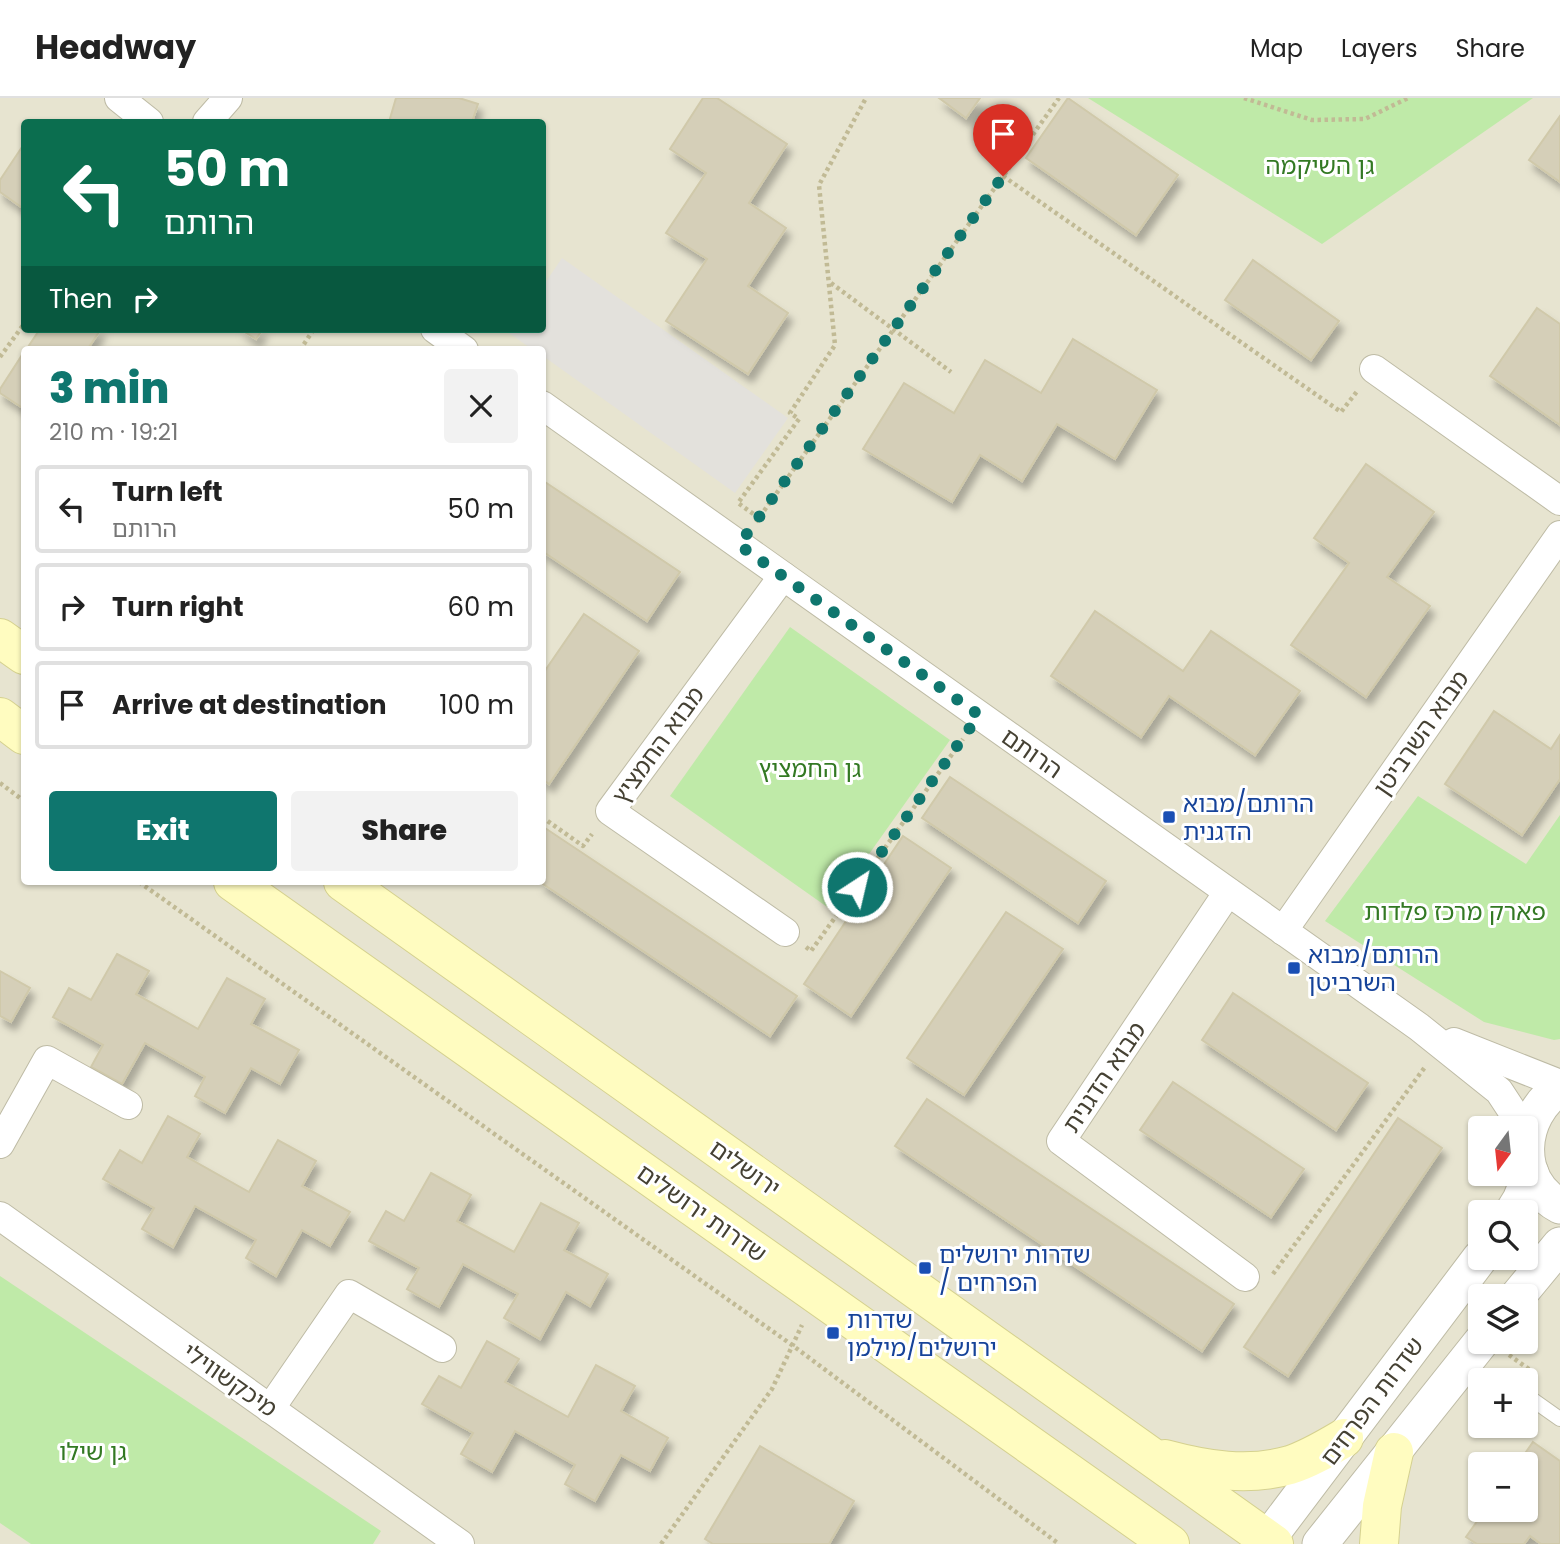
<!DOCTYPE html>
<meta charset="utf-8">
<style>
:root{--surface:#fff;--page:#f2f2f2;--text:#222;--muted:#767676;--line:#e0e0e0;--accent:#0f766e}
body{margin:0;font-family:Poppins,"Noto Sans Hebrew",sans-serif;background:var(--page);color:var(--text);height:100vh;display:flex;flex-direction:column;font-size:26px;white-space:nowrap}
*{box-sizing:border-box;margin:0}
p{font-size:23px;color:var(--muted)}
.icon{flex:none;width:38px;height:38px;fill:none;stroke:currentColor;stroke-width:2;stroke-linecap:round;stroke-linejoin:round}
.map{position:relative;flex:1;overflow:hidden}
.side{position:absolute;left:21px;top:248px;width:525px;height:539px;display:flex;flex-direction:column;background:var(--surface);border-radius:7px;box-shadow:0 2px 5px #0004}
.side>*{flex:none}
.top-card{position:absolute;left:21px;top:21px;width:525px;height:214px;border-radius:7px;box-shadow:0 2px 5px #0004;background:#0b6e4f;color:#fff;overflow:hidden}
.needle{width:46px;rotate:195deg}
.tools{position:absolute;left:1468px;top:1018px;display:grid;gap:14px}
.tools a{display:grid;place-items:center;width:70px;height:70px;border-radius:7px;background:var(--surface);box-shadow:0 2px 5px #0004;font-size:35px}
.pin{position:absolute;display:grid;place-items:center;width:60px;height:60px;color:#fff;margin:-72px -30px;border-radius:50% 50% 50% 0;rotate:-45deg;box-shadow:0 0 7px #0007}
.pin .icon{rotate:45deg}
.me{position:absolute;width:77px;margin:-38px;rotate:35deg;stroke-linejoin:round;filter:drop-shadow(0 0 5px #0008)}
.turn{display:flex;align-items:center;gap:24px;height:147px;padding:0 28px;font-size:32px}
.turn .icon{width:91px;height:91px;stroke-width:2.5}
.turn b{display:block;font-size:49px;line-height:60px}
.then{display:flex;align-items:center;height:66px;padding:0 28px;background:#0003;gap:14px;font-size:26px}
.round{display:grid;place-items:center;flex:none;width:74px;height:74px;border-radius:7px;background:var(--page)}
.headline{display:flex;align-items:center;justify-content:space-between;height:119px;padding:0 28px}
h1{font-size:42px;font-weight:800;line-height:52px;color:var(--accent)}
.cta{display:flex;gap:14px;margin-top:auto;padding:14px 28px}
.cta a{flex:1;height:80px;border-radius:7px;background:var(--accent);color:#fff;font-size:28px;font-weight:800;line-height:80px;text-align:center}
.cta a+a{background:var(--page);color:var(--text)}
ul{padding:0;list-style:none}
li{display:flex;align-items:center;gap:21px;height:88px;margin:0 14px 10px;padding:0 14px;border:4px solid var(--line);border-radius:7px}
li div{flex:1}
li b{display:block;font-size:26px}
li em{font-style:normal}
header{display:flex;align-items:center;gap:42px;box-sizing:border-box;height:98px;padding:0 35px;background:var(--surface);border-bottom:2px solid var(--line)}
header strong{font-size:33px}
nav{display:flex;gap:38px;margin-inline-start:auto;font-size:24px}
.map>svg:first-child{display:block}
</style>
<header>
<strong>Headway</strong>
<nav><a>Map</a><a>Layers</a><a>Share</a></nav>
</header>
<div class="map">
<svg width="1560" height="1446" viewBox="0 0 1560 1446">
<defs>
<filter id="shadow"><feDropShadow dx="4.5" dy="8" stdDeviation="3.5" flood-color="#0004"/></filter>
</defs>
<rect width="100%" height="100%" fill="#f3f1e3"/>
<!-- residential -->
<path fill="#e7e4d0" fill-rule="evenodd" d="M0 0H1560V1446H0ZM24 24H542V231H24ZM24 252H542V784H24ZM1480 1031H1526V1076H1480ZM1480 1115H1526V1160H1480ZM1480 1199H1526V1244H1480ZM1480 1283H1526V1328H1480ZM1480 1367H1526V1412H1480Z"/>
<!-- green -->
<g fill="#bfeaa8">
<path d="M1088 0H1533L1322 146Z"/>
<path d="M790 529 950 642 830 811 670 698Z"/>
<path d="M1418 698 1526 766 1560 717V941L1554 942 1484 924 1325 823Z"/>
<path d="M0 1178 381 1433 373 1446H31L0 1425Z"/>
</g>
<!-- parking -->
<path fill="#e3e1dc" d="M562 160 788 320 735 395 543 258 542 252H533L509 235 512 231H542L543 188Z"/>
<!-- building -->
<g fill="#d5cfb8" stroke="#d0c9aa" stroke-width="2" filter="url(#shadow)">
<path d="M396 0H459L478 6 472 24H389Z"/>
<path d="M703 0H717L787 46 749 105 786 130 748 188 788 215 748 276 666 223 707 161 666 135 706 75 670 51Z"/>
<path d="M939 0H980L966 20Z"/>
<path d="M1068 0 1178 77 1136 137 1026 60Z"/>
<path d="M1560 18V84L1529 62Z"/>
<path d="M24 46V111L0 94V82Z"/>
<path d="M1253 162 1339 223 1311 262 1225 202Z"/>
<path d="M1537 210 1560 226V327L1490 278Z"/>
<path d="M40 231H101L87 252H26Z"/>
<path d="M240 231H263L256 241Z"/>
<path d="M1073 241 1157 292 1115 361 1057 326 1022 383 980 357 952 404 863 351 904 285 954 315 985 262 1041 295Z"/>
<path d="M24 254V311L0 295V291Z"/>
<path d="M1366 366 1434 414 1387 479 1430 508 1366 599 1291 547 1349 465 1314 440Z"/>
<path d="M542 382 680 474 647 523 542 453Z"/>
<path d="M1095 513 1183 573 1211 533 1300 593 1255 657 1169 598 1141 639 1051 578Z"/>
<path d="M584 516 639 553 549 686 542 681V577Z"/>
<path d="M1494 613 1551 651 1560 637V681L1522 737 1445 686Z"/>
<path d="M950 679 1106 783 1078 825 922 720Z"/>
<path d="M542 728 797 898 770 938 540 784H542Z"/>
<path d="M903 738 951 770 851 918 804 886Z"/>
<path d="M1006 814 1063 851 964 997 907 960Z"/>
<path d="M117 856 149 873 136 896 198 931 227 880 265 901 251 926 299 952 280 986 251 970 225 1015 195 998 205 979 145 945 122 986 91 969 103 947 53 919 69 890 91 902Z"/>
<path d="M0 873 30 890 11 924 0 918Z"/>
<path d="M1233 895 1368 985 1336 1032 1202 942Z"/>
<path d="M1173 984 1304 1071 1271 1119 1140 1032Z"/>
<path d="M927 1001 1234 1206 1202 1253 895 1048Z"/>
<path d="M168 1018 200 1036 187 1059 249 1094 278 1042 316 1063 302 1088 350 1114 330 1148 302 1132 276 1178 246 1160 256 1142 195 1108 173 1149 142 1131 154 1110 103 1081 120 1052 142 1065Z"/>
<path d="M1398 1020 1442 1050 1288 1278 1244 1249Z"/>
<path d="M431 1075 471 1097 457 1123 514 1154 541 1105 579 1125 564 1152 608 1176 590 1208 566 1194 540 1241 504 1220 518 1196 463 1166 439 1209 407 1191 419 1170 369 1143 386 1113 404 1123Z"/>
<path d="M487 1243 519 1261 505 1284 568 1319 596 1267 635 1288 621 1313 668 1340 650 1373 621 1357 595 1403 565 1386 575 1367 515 1333 492 1374 461 1356 473 1335 422 1306 439 1278 461 1290Z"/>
<path d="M1533 1344 1560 1363V1446H1541L1530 1438 1524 1446H1477L1466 1439 1485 1412H1526V1367H1517Z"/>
<path d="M760 1348 854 1403 829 1446H713L705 1441Z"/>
</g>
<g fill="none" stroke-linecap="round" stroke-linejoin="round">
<defs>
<path id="service" d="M1526 1297 1560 1321"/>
<g id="minor">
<path d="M119 0 149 24"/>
<path d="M207 24 228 0"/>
<path d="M435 231 464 252"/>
<path d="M1374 271 1560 403"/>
<path d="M542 307 1419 929 1499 993 1524 1031"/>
<path d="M783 478 610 713 785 834"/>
<path d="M1228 794 1061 1043 1245 1179"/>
<path d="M1283 833 1560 437"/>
<path d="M1454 944 1560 986"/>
<path d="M0 1046 47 962 128 1007"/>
<path d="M0 1118 460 1446"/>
<path d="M270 1311 349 1196 442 1250"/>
</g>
<g id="tertiary">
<path d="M1560 990C1518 1017 1513 1083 1560 1108"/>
<path d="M1512 1115 1520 1102 1531 1075"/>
<path d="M1517 1199 1560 1147"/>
<path d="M1264 1446 1480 1160"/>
<path d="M1320 1446 1481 1244"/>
</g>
<g id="secondary">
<path d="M0 540 24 557"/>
<path d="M0 619 24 637"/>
<path d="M233 784 1170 1446"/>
<path d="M343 784 1274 1446"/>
<path d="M1165 1361C1206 1372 1248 1379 1290 1367 1309 1361 1327 1350 1344 1340"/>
<path d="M1379 1446 1382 1408 1394 1354"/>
</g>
</defs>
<!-- service casing -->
<use href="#service" stroke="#bebba5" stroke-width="16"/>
<!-- minor casing -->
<use href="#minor" stroke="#bebba5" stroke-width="30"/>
<!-- tertiary casing -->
<use href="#tertiary" stroke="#bebba5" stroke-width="37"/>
<!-- secondary casing -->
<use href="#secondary" stroke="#d5d18f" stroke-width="40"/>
<!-- path -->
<g stroke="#c1ba95" stroke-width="4.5" stroke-dasharray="3.5 3.5" stroke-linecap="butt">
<path d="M1244 0 1312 22 1365 21 1408 0"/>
<path d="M1003 78 1341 314 1358 292"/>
<path d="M831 185 951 274"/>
<path d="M300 252 314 231"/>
<path d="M0 259 24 226"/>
<path d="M759 420 738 405 799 321 790 315 835 247 819 87 866 0"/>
<path d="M756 424 1059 0"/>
<path d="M0 685 24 703"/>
<path d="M542 719 583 748 592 736"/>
<path d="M139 784 792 1247 1059 1446"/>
<path d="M806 849 811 853 963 641"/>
<path d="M1273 1176 1425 969"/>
<path d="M1509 1257 1533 1274"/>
<path d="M661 1446 772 1291 802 1227"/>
</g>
<!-- service -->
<use href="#service" stroke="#fff" stroke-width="14"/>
<!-- minor -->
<use href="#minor" stroke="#fff" stroke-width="28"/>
<!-- tertiary -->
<use href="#tertiary" stroke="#fff" stroke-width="35"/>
<!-- secondary -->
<use href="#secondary" stroke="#fffcc0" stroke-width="38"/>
</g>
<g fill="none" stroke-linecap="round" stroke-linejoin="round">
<!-- route -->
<path stroke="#0f766e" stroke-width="12" stroke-dasharray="0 21.6" d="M857 789 979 617 739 447 1003 78"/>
</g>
<!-- markers -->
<g fill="#1a4fb4" stroke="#fff" stroke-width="2.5">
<rect x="1162" y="712" width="14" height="14" rx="3.5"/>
<rect x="1287" y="863" width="14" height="14" rx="3.5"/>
<rect x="918" y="1163" width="14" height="14" rx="3.5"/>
<rect x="826" y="1228" width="14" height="14" rx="3.5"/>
</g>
<g text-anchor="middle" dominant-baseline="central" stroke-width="6" stroke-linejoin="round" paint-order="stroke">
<!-- park labels -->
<g font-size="24" fill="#337923" stroke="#fff">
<text x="1320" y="67">גן השיקמה</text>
<text x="810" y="670">גן החמציץ</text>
<text x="1455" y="813">פארק מרכז פלדות</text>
<text x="93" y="1353">גן שילו</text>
</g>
<!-- street labels -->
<g font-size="24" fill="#454133" stroke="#fff">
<text transform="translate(1421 635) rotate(-55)">מבוא השרביטן</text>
<text transform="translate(658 647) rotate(-54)">מבוא החמציץ</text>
<text transform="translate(1032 655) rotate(35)">הרותם</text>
<text transform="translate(1104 979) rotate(-56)">מבוא הדגנית</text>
<text transform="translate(745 1070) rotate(35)">ירושלים</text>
<text transform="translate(702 1115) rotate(35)">שדרות ירושלים</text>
<text transform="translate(230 1282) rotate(35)">מיכקשווילי</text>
<text transform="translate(1372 1303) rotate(-53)">שדרות הפרחים</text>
</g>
<!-- transit labels -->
<g font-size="24" fill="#164399" stroke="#fff" text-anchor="start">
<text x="1183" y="705">הרותם/מבוא<tspan x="1183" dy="28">הדגנית</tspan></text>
<text x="1308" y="856">הרותם/מבוא<tspan x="1308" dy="28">השרביטן</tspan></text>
<text x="939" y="1156">שדרות ירושלים<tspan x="939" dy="28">/ הפרחים</tspan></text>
<text x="847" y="1221">שדרות<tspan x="847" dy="28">ירושלים/מילמן</tspan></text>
</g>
</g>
</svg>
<div class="tools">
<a><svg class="needle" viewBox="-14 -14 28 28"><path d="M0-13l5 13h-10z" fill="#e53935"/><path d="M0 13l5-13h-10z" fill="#767676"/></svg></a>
<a><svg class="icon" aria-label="search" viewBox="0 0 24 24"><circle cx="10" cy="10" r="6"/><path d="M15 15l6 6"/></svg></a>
<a><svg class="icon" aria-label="layers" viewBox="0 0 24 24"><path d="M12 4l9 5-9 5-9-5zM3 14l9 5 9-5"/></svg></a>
<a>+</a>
<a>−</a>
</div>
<div class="pin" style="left:1003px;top:78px;background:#d93025"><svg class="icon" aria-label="arrive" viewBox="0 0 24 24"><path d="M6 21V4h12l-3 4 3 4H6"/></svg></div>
<svg class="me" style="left:857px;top:789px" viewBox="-20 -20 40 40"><circle r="17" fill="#0f766e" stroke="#fff" stroke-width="3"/><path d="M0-11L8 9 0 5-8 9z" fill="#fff"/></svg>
<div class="top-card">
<div class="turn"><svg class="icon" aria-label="left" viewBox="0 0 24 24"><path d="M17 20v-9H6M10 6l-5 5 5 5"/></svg><div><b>50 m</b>הרותם</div></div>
<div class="then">Then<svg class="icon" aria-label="right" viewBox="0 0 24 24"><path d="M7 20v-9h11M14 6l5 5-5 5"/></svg></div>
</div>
<section class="side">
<div class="headline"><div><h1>3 min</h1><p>210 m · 19:21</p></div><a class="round"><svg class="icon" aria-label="close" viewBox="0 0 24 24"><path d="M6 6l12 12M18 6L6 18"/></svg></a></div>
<ul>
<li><svg class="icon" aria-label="left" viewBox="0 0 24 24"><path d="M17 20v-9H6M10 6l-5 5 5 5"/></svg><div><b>Turn left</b><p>הרותם</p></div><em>50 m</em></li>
<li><svg class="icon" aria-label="right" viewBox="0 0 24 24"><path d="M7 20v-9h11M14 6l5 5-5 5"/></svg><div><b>Turn right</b></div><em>60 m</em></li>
<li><svg class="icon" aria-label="arrive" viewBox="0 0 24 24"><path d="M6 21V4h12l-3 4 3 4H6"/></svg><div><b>Arrive at destination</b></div><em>100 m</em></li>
</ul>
<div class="cta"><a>Exit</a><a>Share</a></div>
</section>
</div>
